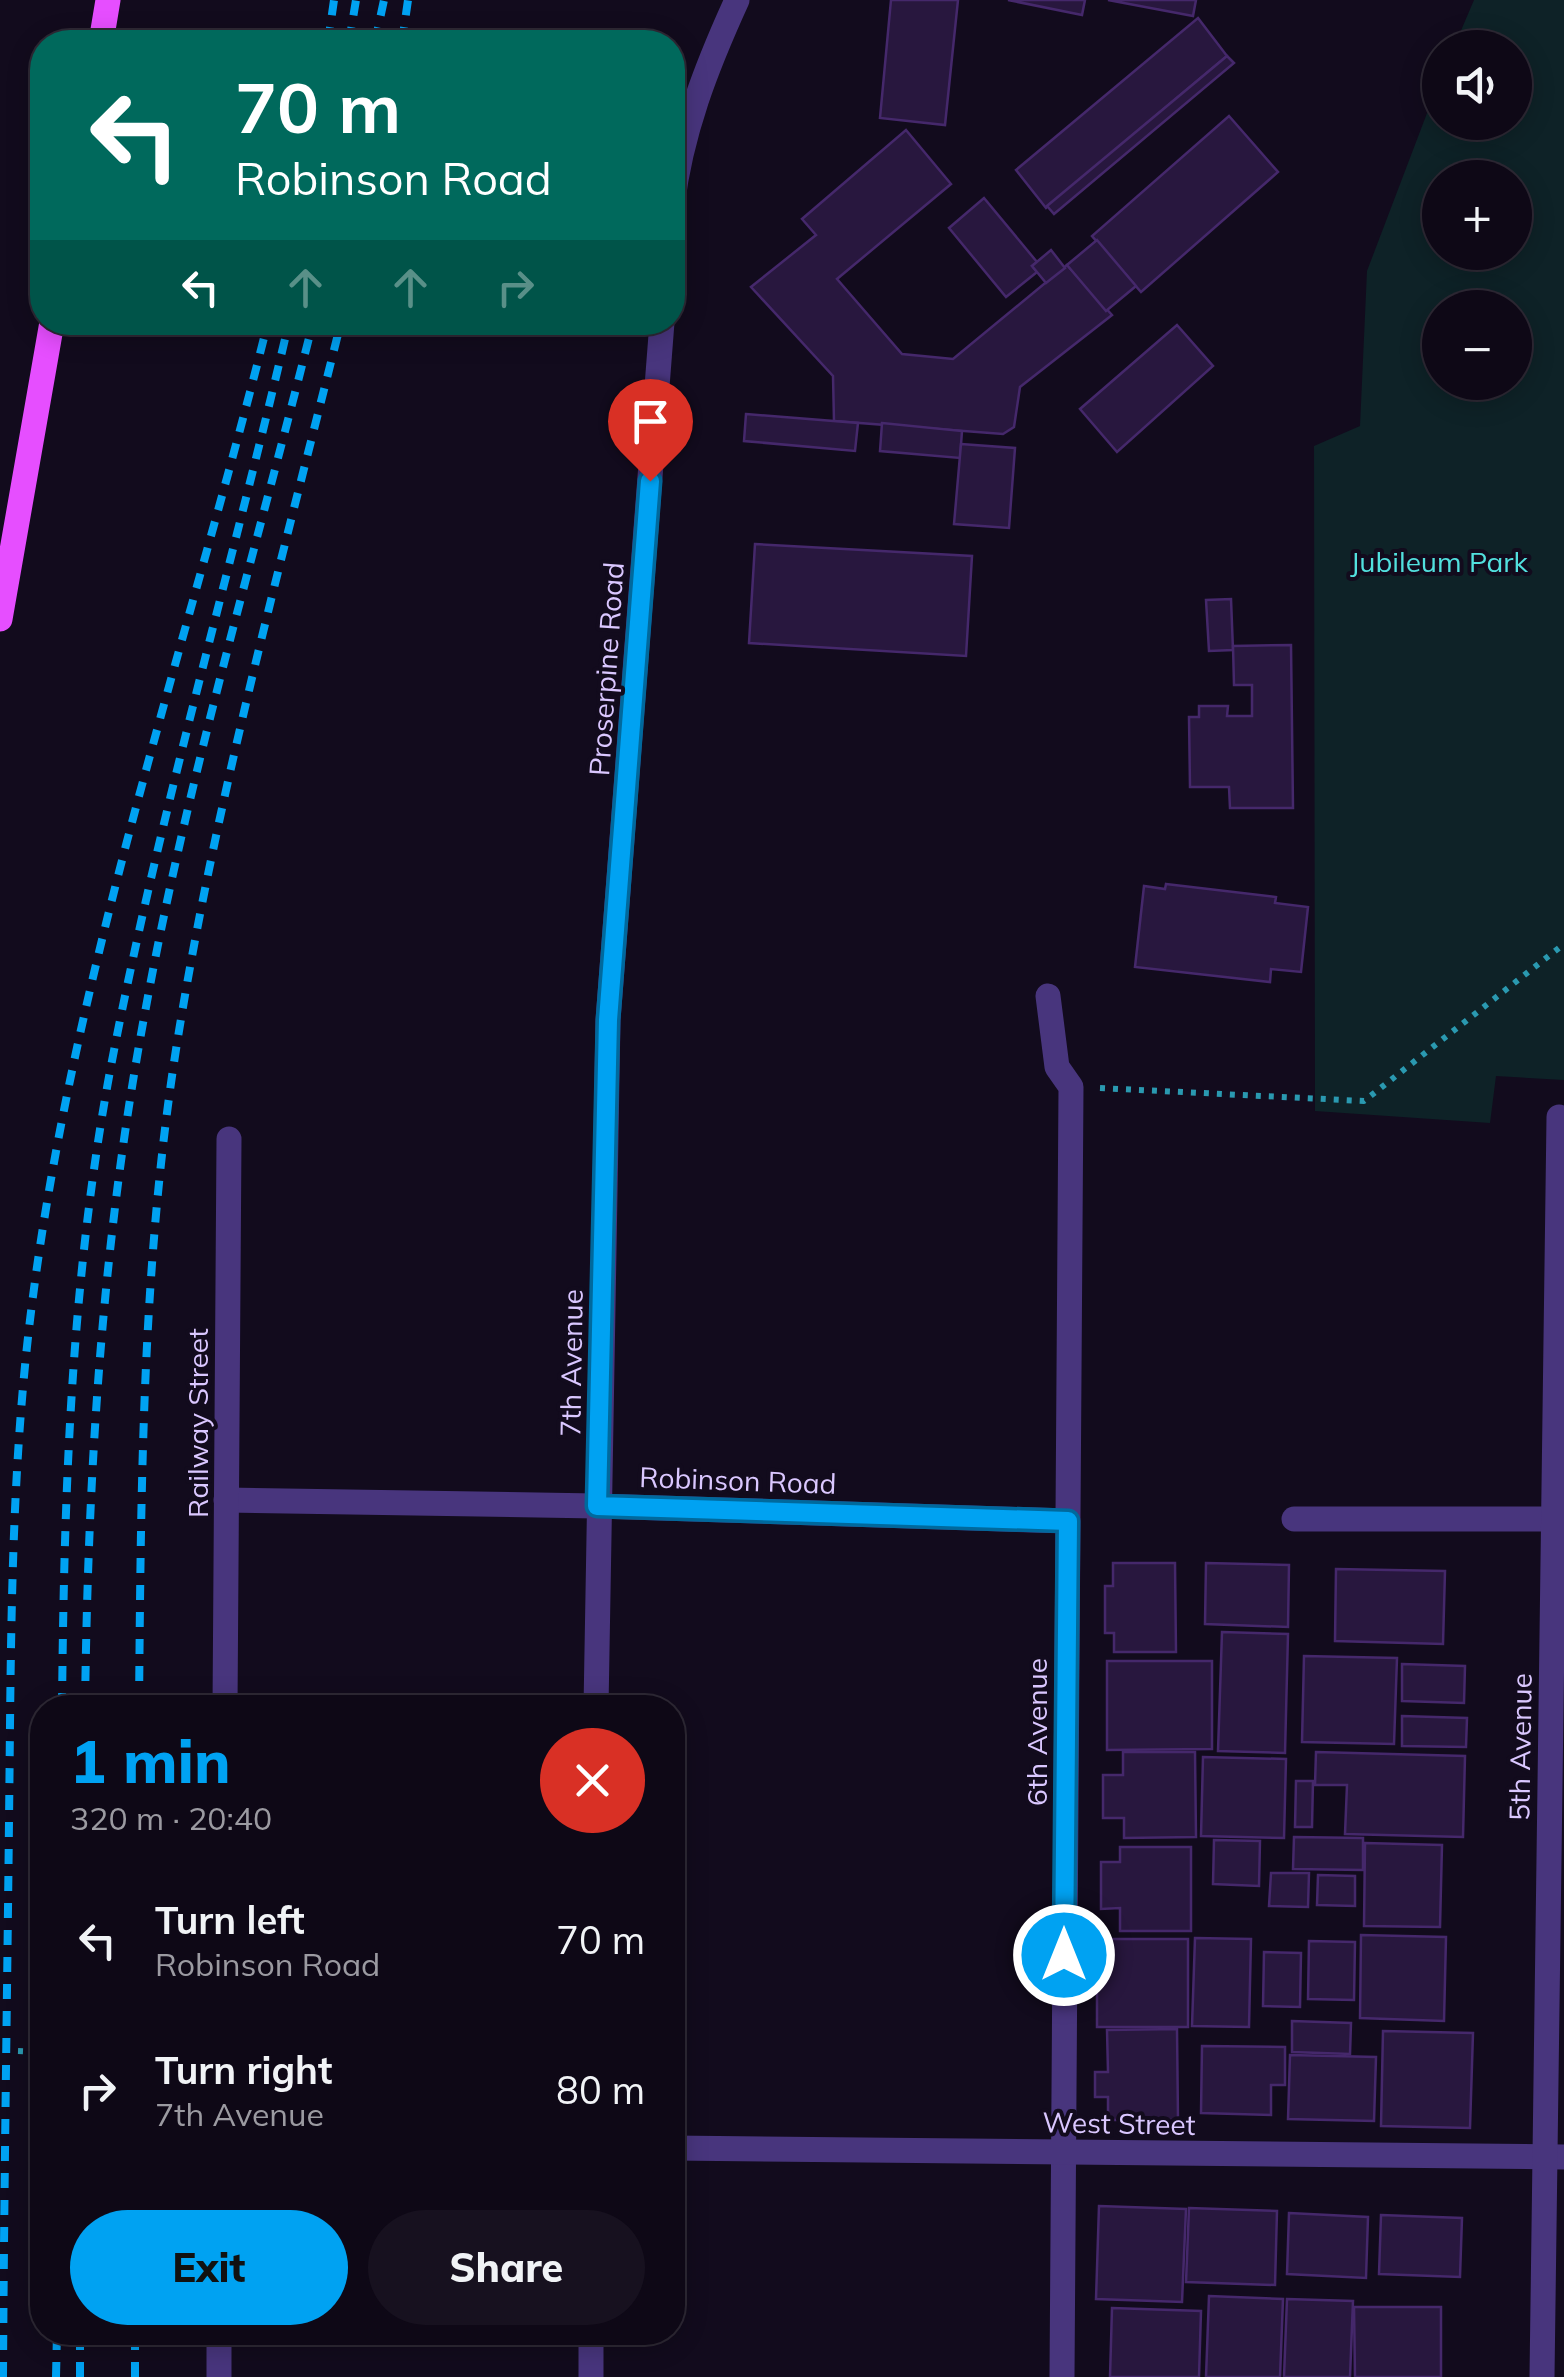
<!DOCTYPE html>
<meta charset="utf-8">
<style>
body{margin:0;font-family:Mulish,sans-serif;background:#17111f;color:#f1f3f6;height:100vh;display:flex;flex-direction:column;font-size:38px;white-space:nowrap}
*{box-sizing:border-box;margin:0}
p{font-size:32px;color:#9b9aa1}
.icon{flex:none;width:55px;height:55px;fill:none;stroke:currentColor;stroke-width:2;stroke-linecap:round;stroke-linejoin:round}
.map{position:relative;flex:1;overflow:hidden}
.drawer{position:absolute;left:30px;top:1695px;width:655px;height:650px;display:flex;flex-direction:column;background:#0e0816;border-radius:40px;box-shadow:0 5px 25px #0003,0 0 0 2px #2e2935}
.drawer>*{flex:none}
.guide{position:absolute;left:30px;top:30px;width:655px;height:305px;border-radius:40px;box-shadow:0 5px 25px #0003,0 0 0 2px #2e2935;background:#00695c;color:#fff;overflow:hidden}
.tools{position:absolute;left:1422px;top:30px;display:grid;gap:20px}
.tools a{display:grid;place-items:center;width:110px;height:110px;border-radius:50%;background:#0e0816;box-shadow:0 5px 25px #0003,0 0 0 2px #2e2935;font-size:50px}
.pin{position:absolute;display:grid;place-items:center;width:85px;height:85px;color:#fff;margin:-102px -42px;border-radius:50% 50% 50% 0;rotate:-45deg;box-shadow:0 0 10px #0007}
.pin .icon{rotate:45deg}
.me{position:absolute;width:110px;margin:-55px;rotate:0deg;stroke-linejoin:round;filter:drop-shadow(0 0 8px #0008)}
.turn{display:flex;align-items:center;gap:35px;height:210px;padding:0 40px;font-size:45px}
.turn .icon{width:130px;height:130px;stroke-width:2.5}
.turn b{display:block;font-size:70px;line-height:85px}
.lanes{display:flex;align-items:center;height:95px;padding:0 40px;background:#0003;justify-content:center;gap:50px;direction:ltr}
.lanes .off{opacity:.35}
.round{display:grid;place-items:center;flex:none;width:105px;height:105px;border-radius:52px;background:#17111f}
.summary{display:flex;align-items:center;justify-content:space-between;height:170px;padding:0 40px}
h1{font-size:60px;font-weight:800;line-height:75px;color:#00a2f2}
.cta{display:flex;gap:20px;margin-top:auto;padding:20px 40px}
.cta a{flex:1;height:115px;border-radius:60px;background:#00a2f2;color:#111;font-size:40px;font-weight:800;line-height:115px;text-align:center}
.cta a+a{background:#17111f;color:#f1f3f6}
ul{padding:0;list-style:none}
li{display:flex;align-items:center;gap:30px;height:150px;padding:0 40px}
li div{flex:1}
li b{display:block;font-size:38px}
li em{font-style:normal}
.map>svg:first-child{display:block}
.green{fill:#0e2227;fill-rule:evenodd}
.building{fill:#28173e;stroke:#45286b;stroke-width:2.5}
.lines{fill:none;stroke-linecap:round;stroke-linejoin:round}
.path{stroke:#2a99b0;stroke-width:6;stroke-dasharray:5 8;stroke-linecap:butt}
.minor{stroke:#48357d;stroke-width:25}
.major{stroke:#e64eff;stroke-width:25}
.rail{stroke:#00a2f2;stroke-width:8;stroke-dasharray:15 12;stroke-linecap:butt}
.route-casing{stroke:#00699d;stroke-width:25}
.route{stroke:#00a2f2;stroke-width:18}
.labels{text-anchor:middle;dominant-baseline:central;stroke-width:8;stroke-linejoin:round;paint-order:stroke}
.park-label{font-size:28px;fill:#52e0de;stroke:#120b1d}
.street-label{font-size:28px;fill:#dac7ff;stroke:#120b1d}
</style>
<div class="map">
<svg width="1564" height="2377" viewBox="0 0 1564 2377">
<rect width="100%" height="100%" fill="#120b1d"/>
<path class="green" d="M1474 0H1564V1080L1496 1076 1490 1123 1315 1111 1314 446 1360 426 1367 271 1440 79V122H1515V48L1454 47ZM1440 178H1515V252H1440ZM1440 308H1515V382H1440Z"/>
<g class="building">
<polygon points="891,0 958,0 945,125 880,118"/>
<polygon points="1008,0 1085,0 1082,15"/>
<polygon points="1108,0 1196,0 1193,16"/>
<polygon points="1198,18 1227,56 1046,208 1016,170"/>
<polygon points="1227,56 1234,63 1054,214 1047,206"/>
<polygon points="1229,116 1278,172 1141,292 1092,236"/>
<polygon points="906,130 951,184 837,279 902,354 953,359 1067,265 1112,315 1020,387 1014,427 1003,434 834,421 833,376 751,287 816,235 802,219"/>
<polygon points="984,198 1037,262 1032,266 1037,272 1006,297 949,228"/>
<polygon points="1097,240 1136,286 1106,311 1067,265"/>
<polygon points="1051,250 1065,268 1046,283 1032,266"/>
<polygon points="1177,325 1213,366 1117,452 1080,409"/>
<polygon points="746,414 858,423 855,451 744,441"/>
<polygon points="882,423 962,431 960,458 880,451"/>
<polygon points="961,444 1015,448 1009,528 954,524"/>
<polygon points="755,544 972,556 966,656 749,643"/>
<polygon points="1231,599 1233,650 1209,651 1206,600"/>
<polygon points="1291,645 1293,808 1230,808 1229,787 1190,787 1189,717 1199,717 1199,706 1228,706 1227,716 1252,716 1252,685 1234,685 1233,646"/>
<polygon points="1166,884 1276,897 1275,903 1308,907 1301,972 1271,969 1270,982 1135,967 1144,886 1165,889"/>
<polygon points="1113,1563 1175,1563 1176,1652 1114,1652 1114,1633 1105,1633 1105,1586 1113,1586"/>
<polygon points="1206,1563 1289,1565 1288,1627 1205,1624"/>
<polygon points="1336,1569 1445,1571 1443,1644 1335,1641"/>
<polygon points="1222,1632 1288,1634 1285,1753 1218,1751"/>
<polygon points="1304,1656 1397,1658 1394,1744 1302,1742"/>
<polygon points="1107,1661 1212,1661 1212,1749 1107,1750"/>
<polygon points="1402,1664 1465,1666 1464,1703 1402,1701"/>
<polygon points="1402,1716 1467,1718 1466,1747 1402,1746"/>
<polygon points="1123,1752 1195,1752 1196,1837 1124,1838 1124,1818 1103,1818 1103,1775 1123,1775"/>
<polygon points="1316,1752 1465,1756 1463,1837 1345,1834 1347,1785 1315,1785"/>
<polygon points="1203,1757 1286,1759 1284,1838 1201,1836"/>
<polygon points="1296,1781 1313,1781 1312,1827 1295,1827"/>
<polygon points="1294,1837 1363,1838 1363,1870 1293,1869"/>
<polygon points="1214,1840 1260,1841 1259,1886 1213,1884"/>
<polygon points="1365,1843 1442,1845 1440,1927 1364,1926"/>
<polygon points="1120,1847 1191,1847 1191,1931 1120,1931 1120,1908 1101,1909 1101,1862 1120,1862"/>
<polygon points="1271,1873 1309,1873 1308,1907 1269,1906"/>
<polygon points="1318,1875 1355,1876 1355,1906 1317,1905"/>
<polygon points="1361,1935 1446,1937 1444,2021 1360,2018"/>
<polygon points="1195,1938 1251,1939 1249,2027 1192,2026"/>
<rect x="1097" y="1939" width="91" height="88"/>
<polygon points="1309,1941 1355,1942 1354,2000 1308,1999"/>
<polygon points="1264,1952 1301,1953 1300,2007 1263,2006"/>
<polygon points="1292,2021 1351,2023 1350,2054 1292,2052"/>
<polygon points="1177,2029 1178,2120 1108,2120 1108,2097 1095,2097 1095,2072 1108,2072 1107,2030"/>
<polygon points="1383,2031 1473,2033 1470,2128 1381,2126"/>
<polygon points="1202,2046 1285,2047 1285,2085 1271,2085 1271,2115 1201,2113"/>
<polygon points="1290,2055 1376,2057 1374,2121 1288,2119"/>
<polygon points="1099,2206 1186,2209 1182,2302 1096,2299"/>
<polygon points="1189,2208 1277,2211 1275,2285 1186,2282"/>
<polygon points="1289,2213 1368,2217 1366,2278 1287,2274"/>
<polygon points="1381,2215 1462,2218 1460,2277 1379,2274"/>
<polygon points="1209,2296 1283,2299 1280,2377 1206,2377"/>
<polygon points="1287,2299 1353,2301 1350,2377 1284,2377"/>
<polygon points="1354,2307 1441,2307 1441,2377 1355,2377"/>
<polygon points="1112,2308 1201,2311 1199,2377 1110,2377"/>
</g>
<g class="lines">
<g class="path">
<polyline points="1100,1088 1364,1101 1564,944"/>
<polyline points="18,2051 42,2052"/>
<polyline points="34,2053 35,2140"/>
</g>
<g class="minor">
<path d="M672 206C681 132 706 68 737 0"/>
<polyline points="1048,996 1057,1067 1071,1087 1062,2377"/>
<polyline points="226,1500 597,1506 1067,1521"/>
<polyline points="1294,1519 1564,1519"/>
<polyline points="225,1708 229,1139"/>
<polyline points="596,1708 608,1020 662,322"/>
<polyline points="672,2148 1564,2157"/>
<polyline points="219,2377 219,2332"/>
<polyline points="591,2377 591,2332"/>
<polyline points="1542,2377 1559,1117"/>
</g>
<g class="major">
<polyline points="101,42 108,0"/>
<polyline points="0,619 52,322"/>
</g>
<g class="rail">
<polyline points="328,42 334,0"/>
<polyline points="349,42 356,0"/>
<polyline points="375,42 384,0"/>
<polyline points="402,42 408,0"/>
<path d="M62 1708C64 1494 71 1277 111 1066 159 815 231 571 289 322"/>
<path d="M85 1708C88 1471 102 1239 146 1007 188 777 256 550 313 322"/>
<path d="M139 1708C141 1484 142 1258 178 1037 217 796 282 559 341 322"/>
<path d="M3 2377C4 2192 7 2007 9 1822 11 1655 10 1486 30 1320 71 980 185 653 268 322"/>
<polyline points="56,2377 57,2332"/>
<polyline points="80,2377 80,2332"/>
<polyline points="135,2377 135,2332"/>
</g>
</g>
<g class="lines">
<g class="route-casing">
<polyline id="route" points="650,481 608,1020 597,1506 1068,1521 1064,1955"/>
</g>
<use href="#route" class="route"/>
</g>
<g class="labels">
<g class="park-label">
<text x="1439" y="561">Jubileum Park</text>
</g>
<g class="street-label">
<text transform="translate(606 669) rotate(-86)">Proserpine Road</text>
<text transform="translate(571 1363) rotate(-89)">7th Avenue</text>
<text transform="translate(197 1423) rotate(-90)">Railway Street</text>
<text transform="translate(738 1480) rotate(2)">Robinson Road</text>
<text transform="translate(1036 1732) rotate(-90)">6th Avenue</text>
<text transform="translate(1520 1747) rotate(-89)">5th Avenue</text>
<text transform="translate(1119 2123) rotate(1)">West Street</text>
</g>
</g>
</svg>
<div class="tools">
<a><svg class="icon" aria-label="sound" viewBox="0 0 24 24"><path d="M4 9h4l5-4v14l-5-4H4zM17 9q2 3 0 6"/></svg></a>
<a>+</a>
<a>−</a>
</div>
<div class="pin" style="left:650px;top:481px;background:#d93025"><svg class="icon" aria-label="arrive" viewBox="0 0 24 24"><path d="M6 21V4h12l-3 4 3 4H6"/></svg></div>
<svg class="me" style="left:1064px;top:1955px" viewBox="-20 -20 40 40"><circle r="17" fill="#00a2f2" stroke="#fff" stroke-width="3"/><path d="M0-11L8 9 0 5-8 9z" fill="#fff"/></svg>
<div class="guide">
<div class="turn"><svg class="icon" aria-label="left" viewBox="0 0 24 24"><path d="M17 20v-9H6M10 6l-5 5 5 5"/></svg><div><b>70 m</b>Robinson Road</div></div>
<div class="lanes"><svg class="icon" aria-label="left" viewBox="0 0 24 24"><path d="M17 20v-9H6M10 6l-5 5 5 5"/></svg><svg class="icon off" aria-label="ahead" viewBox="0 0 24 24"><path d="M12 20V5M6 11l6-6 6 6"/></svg><svg class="icon off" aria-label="ahead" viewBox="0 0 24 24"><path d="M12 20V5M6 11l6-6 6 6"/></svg><svg class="icon off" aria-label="right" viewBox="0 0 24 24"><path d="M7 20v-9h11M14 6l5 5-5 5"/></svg></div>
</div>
<section class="drawer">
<div class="summary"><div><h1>1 min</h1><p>320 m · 20:40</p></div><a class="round" style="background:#d93025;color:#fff"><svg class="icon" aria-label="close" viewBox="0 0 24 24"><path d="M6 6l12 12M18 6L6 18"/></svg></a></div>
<ul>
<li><svg class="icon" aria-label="left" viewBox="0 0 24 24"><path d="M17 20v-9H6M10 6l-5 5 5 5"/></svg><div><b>Turn left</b><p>Robinson Road</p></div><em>70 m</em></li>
<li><svg class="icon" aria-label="right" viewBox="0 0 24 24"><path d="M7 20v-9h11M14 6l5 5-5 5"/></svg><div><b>Turn right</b><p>7th Avenue</p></div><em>80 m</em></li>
</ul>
<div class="cta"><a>Exit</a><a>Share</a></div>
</section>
</div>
